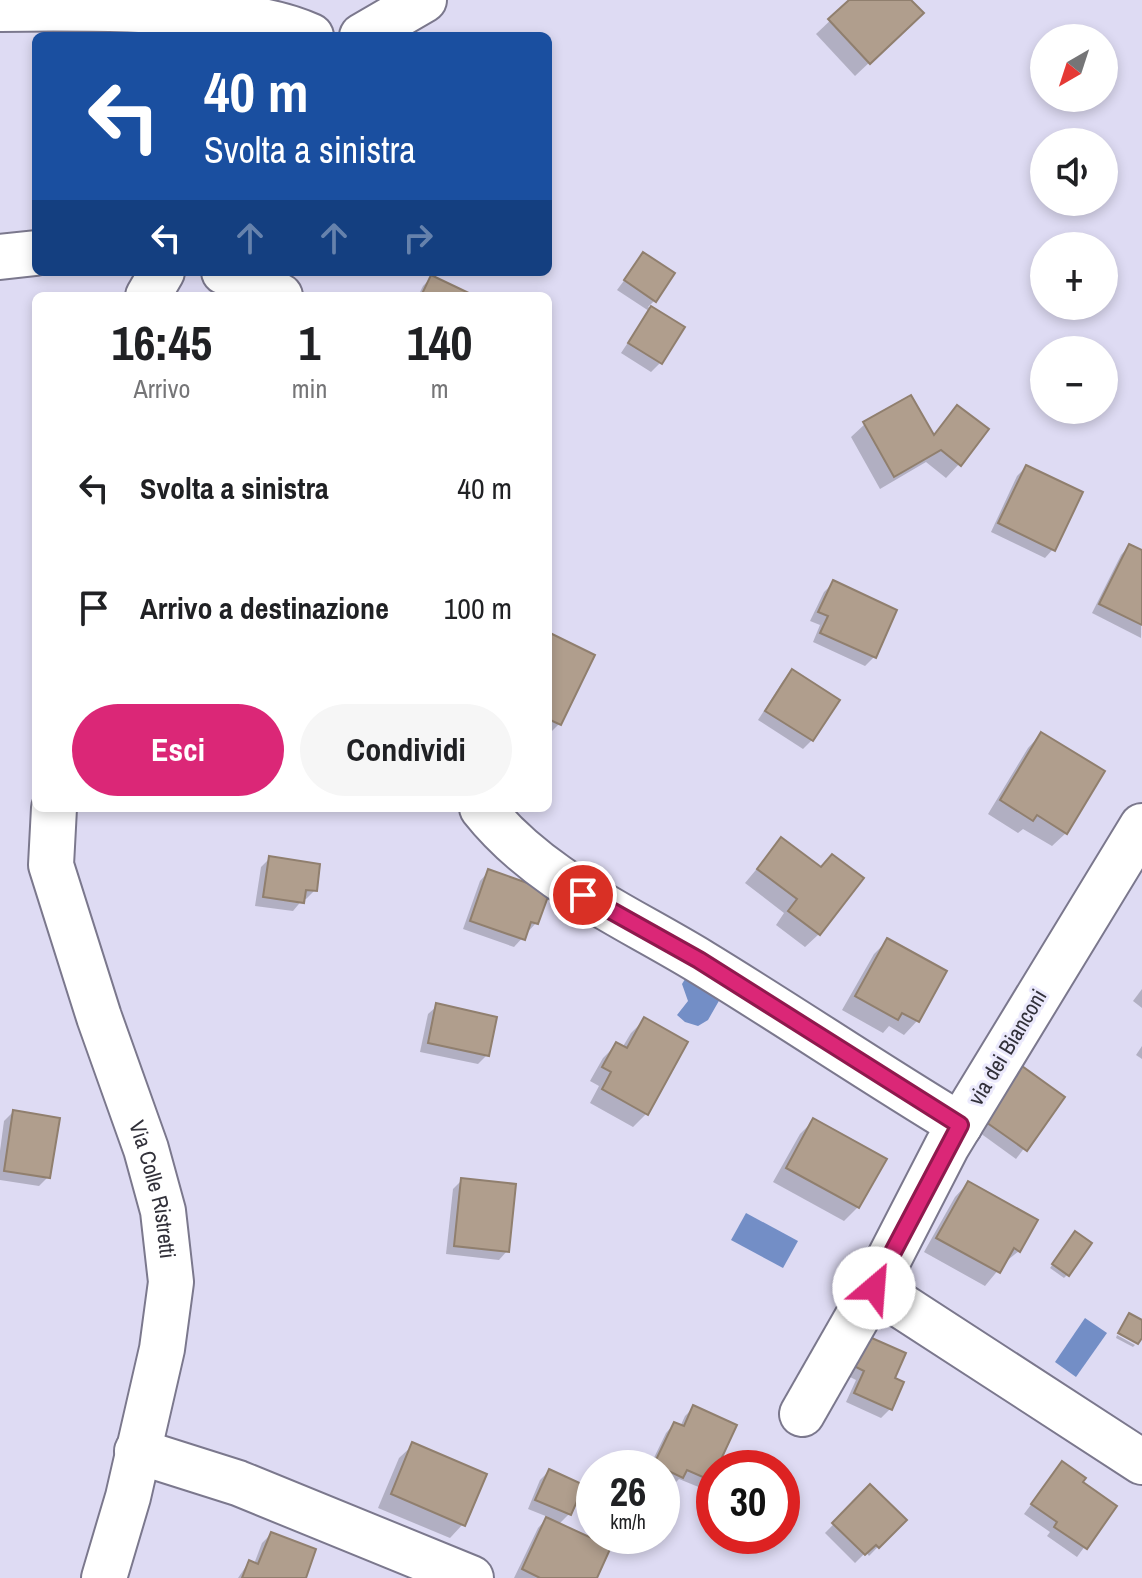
<!DOCTYPE html>
<html lang="it">
<meta charset="utf-8">
<style>
body{margin:0;font-family:"Archivo Narrow",sans-serif;background:#f6f6f6;color:#202124;height:100vh;display:flex;flex-direction:column;font-size:30px;white-space:nowrap}
*{box-sizing:border-box;margin:0}
p{font-size:26px;color:#757577}
.icon{flex:none;width:44px;height:44px;fill:none;stroke:currentColor;stroke-width:2;stroke-linecap:round;stroke-linejoin:round}
.map{position:relative;flex:1;overflow:hidden}
.details{position:absolute;left:32px;top:292px;width:520px;height:520px;display:flex;flex-direction:column;background:#fff;border-radius:12px;box-shadow:0 4px 12px #0003}
.details>*{flex:none}
.top-card{position:absolute;left:32px;top:32px;width:520px;height:244px;border-radius:12px;box-shadow:0 4px 12px #0003;background:#1a4fa0;color:#fff;overflow:hidden}
.needle{width:52px;rotate:219deg}
.fabs{position:absolute;left:1030px;top:24px;display:grid;gap:16px}
.fabs a{display:grid;place-items:center;width:88px;height:88px;border-radius:50%;background:#fff;box-shadow:0 4px 12px #0003;font-size:40px}
.speed{position:absolute;left:576px;top:1450px;display:flex;gap:16px;font-size:40px;font-weight:700;text-align:center}
.speed>*{display:grid;place-content:center;width:104px;height:104px;border-radius:50%;background:#fff;box-shadow:0 4px 12px #0003;line-height:1}
.speed small{font-size:20px;font-weight:400}
.speed .limit{border:12px solid #d22;background:#fff;color:#111}
.pin{position:absolute;display:grid;place-items:center;width:68px;height:68px;color:#fff;margin:-34px;border:4px solid #fff;border-radius:50%;box-shadow:0 2px 8px #0007}
.me{position:absolute;width:88px;margin:-44px;rotate:27deg;stroke-linejoin:round;filter:drop-shadow(0 0 6px #0008)}
.turn{display:flex;align-items:center;gap:28px;height:168px;padding:0 40px;font-size:36px}
.turn .icon{width:104px;height:104px;stroke-width:2.5}
.turn b{display:block;font-size:56px;line-height:68px}
.lanes{display:flex;align-items:center;height:76px;padding:0 40px;background:#0003;justify-content:center;gap:40px;direction:ltr}
.lanes .off{opacity:.35}
.eta{display:flex;justify-content:space-evenly;align-items:center;height:136px;text-align:center}
.eta b{font-size:48px;font-weight:700;line-height:56px}
.primary-button{display:flex;gap:16px;margin-top:auto;padding:16px 40px}
.primary-button a{flex:1;height:92px;border-radius:48px;background:#db2777;color:#fff;font-size:32px;font-weight:700;line-height:92px;text-align:center}
.primary-button a+a{background:#f6f6f6;color:#202124}
ul{padding:0;list-style:none}
li{display:flex;align-items:center;gap:24px;height:120px;padding:0 40px}
li div{flex:1}
li b{display:block;font-size:30px}
li em{font-style:normal}
.map>svg:first-child{display:block}
.water{fill:#738ec6}
.shadow{fill:#0003}
.building{fill:#b09e8d;stroke:#907f6e;stroke-width:2}
.lines{fill:none;stroke-linecap:round;stroke-linejoin:round}
.minor-casing{stroke:#7b788d;stroke-width:48}
.minor{stroke:#fff;stroke-width:44}
.route-casing{stroke:#8e194d;stroke-width:20}
.route{stroke:#db2777;stroke-width:14}
.labels{text-anchor:middle;dominant-baseline:central;stroke-width:6;stroke-linejoin:round;paint-order:stroke}
.street-label{font-size:22px;fill:#32313a;stroke:#ebe9fc}
</style>
<div class="map">
<svg width="1142" height="1578" viewBox="0 0 1142 1578">
<rect width="100%" height="100%" fill="#dedbf3"/>
<g class="water">
<polygon points="687,976 720,999 708,1020 698,1026 685,1022 677,1015 688,1001 682,984"/>
<polygon points="746,1213 798,1241 783,1268 731,1240"/>
<polygon points="1085,1318 1107,1333 1076,1377 1055,1362"/>
</g>
<g class="shadow">
<polygon points="852,0 908,0 907,27 855,76 816,34"/>
<polygon points="643,255 655,300 648,307 682,327 660,363 651,372 621,353 649,311 617,290"/>
<polygon points="432,277 472,296 418,296 423,286"/>
<polygon points="957,407 959,464 946,478 926,462 880,489 851,437 865,424 932,436"/>
<polygon points="1026,467 1053,549 1045,558 991,532 1017,476"/>
<polygon points="1129,546 1142,552 1141,638 1092,613 1121,555"/>
<polygon points="833,583 895,611 874,657 865,666 813,642 820,625 810,621 824,592"/>
<polygon points="548,635 559,724 548,735"/>
<polygon points="792,672 812,740 803,749 758,720 783,681"/>
<polygon points="1041,734 1066,833 1052,846 1023,829 1018,833 988,814 1028,748"/>
<polygon points="781,840 819,934 805,947 776,925 784,913 745,883"/>
<polygon points="270,858 315,890 306,899 303,899 293,911 255,906 261,867"/>
<polygon points="488,872 536,923 514,947 463,929 480,881"/>
<polygon points="888,940 917,1021 904,1035 889,1026 883,1033 842,1010 874,954"/>
<polygon points="1142,989 1142,1008 1133,1001"/>
<polygon points="437,1006 487,1055 478,1064 420,1052 428,1014"/>
<polygon points="644,1020 646,1114 633,1127 590,1103 599,1086 590,1081 603,1058 616,1045 622,1048 631,1033"/>
<polygon points="1142,1046 1142,1059 1136,1055"/>
<polygon points="1063,1097 1016,1159 969,1125"/>
<polygon points="13,1112 48,1177 39,1186 0,1180 0,1151 4,1121"/>
<polygon points="813,1121 858,1207 844,1221 773,1182 800,1134"/>
<polygon points="462,1180 507,1251 499,1260 446,1254 453,1189"/>
<polygon points="968,1183 1019,1251 1004,1263 985,1286 924,1252 955,1197"/>
<polygon points="1071,1238 1068,1274 1064,1278 1050,1268"/>
<polygon points="1117,1335 1135,1345 1133,1347 1116,1338"/>
<polygon points="856,1346 893,1379 890,1409 881,1418 846,1402 856,1380 844,1374"/>
<polygon points="694,1407 715,1468 710,1480 701,1488 679,1479 673,1485 662,1480 662,1468 649,1468 666,1433 674,1424 680,1427 685,1416"/>
<polygon points="413,1445 463,1524 450,1538 378,1508 399,1458"/>
<polygon points="1062,1463 1080,1483 1114,1507 1077,1557 1047,1536 1050,1532 1024,1514"/>
<polygon points="549,1471 569,1514 558,1525 594,1578 514,1578 538,1528 548,1517 528,1509 540,1480"/>
<polygon points="870,1487 904,1520 869,1556 866,1552 855,1563 825,1533"/>
<polygon points="271,1534 303,1578 238,1578 249,1562 254,1564 262,1543"/>
</g>
<g class="building">
<polygon points="849,0 911,0 924,13 870,64 828,19"/>
<polygon points="643,252 675,273 656,302 624,280"/>
<polygon points="431,275 475,296 421,296"/>
<polygon points="651,306 685,327 662,364 628,343"/>
<polygon points="911,395 934,435 957,405 989,429 961,466 941,450 894,477 863,422"/>
<polygon points="1026,465 1083,492 1055,551 998,523"/>
<polygon points="1129,544 1142,550 1142,625 1099,604"/>
<polygon points="833,580 897,610 876,658 820,633 828,616 818,612"/>
<polygon points="548,632 595,655 561,725 548,719"/>
<polygon points="792,669 840,700 813,741 765,711"/>
<polygon points="1041,732 1105,771 1067,834 1037,815 1033,821 1000,800"/>
<polygon points="781,837 821,867 832,854 864,878 820,935 788,911 797,899 757,869"/>
<polygon points="269,856 320,864 317,891 306,890 304,903 263,897"/>
<polygon points="488,869 550,891 538,924 531,922 525,940 470,921"/>
<polygon points="887,938 947,971 919,1022 902,1013 898,1020 855,996"/>
<polygon points="436,1003 497,1017 489,1056 428,1043"/>
<polygon points="644,1017 688,1042 648,1115 602,1089 611,1072 602,1067 616,1042 627,1048"/>
<polygon points="1015,1061 1065,1097 1027,1151 976,1115"/>
<polygon points="13,1110 60,1118 50,1178 4,1171"/>
<polygon points="813,1118 887,1159 859,1208 786,1168"/>
<polygon points="461,1178 516,1184 509,1252 454,1246"/>
<polygon points="968,1181 1038,1220 1020,1252 1014,1248 1000,1273 936,1238"/>
<polygon points="1075,1231 1092,1243 1069,1276 1052,1264"/>
<polygon points="1129,1313 1142,1320 1142,1338 1138,1344 1118,1333"/>
<polygon points="865,1335 906,1353 895,1378 904,1382 892,1410 854,1393 864,1371 852,1365"/>
<polygon points="693,1405 737,1425 717,1468 714,1468 712,1481 687,1470 683,1478 654,1464 674,1422 684,1426"/>
<polygon points="412,1442 487,1474 465,1526 391,1494"/>
<polygon points="1062,1461 1086,1478 1083,1482 1117,1506 1087,1549 1054,1527 1057,1522 1031,1504"/>
<polygon points="549,1469 584,1485 571,1515 535,1500"/>
<polygon points="870,1484 907,1520 879,1548 876,1545 865,1555 832,1523"/>
<polygon points="546,1517 611,1547 597,1578 540,1578 522,1569"/>
<polygon points="271,1532 316,1549 306,1578 242,1578 249,1560 258,1564"/>
</g>
<g class="lines">
<g class="minor-casing">
<g id="minor">
<path d="M0 9C64 8 127 8 191 13 232 16 273 19 311 36"/>
<polyline points="362,36 424,0"/>
<polyline points="0,257 36,253"/>
<polyline points="224,272 241,277 280,296"/>
<polyline points="148,296 162,272"/>
<path id="s1" d="M54 808 51 865 99 1017 146 1149 163 1211 171 1282 162 1349 128 1497 104 1578"/>
<path d="M482 808C539 880 624 915 701 962 788 1015 872 1072 960 1125"/>
<polyline points="1142,826 947,1146 874,1288 1142,1462"/>
<polyline points="802,1414 874,1288"/>
<polyline points="137,1451 238,1483 471,1578"/>
</g>
</g>
<use href="#minor" class="minor"/>
</g>
<g class="lines">
<g class="route-casing">
<polyline id="route" points="583,895 699,960 960,1125 874,1288"/>
</g>
<use href="#route" class="route"/>
</g>
<g class="labels">
<g class="street-label">
<text transform="translate(1007 1047) rotate(-59)">via dei Bianconi</text>
<text stroke="none"><textPath href="#s1" startOffset="398">Via Colle Ristretti</textPath></text>
</g>
</g>
</svg>
<div class="fabs">
<a><svg class="needle" viewBox="-14 -14 28 28"><path d="M0-13l5 13h-10z" fill="#e53935"/><path d="M0 13l5-13h-10z" fill="#757577"/></svg></a>
<a><svg class="icon" aria-label="sound" viewBox="0 0 24 24"><path d="M4 9h4l5-4v14l-5-4H4zM17 9q2 3 0 6"/></svg></a>
<a>+</a>
<a>−</a>
</div>
<div class="speed"><div>26<small>km/h</small></div><div class="limit">30</div></div>
<div class="pin" style="left:583px;top:895px;background:#d93025"><svg class="icon" aria-label="arrive" viewBox="0 0 24 24"><path d="M6 21V4h12l-3 4 3 4H6"/></svg></div>
<svg class="me" style="left:874px;top:1288px" viewBox="-20 -20 40 40"><circle r="19" fill="#fff"/><path d="M0-13L10 11 0 6-10 11z" fill="#db2777"/></svg>
<div class="top-card">
<div class="turn"><svg class="icon" aria-label="left" viewBox="0 0 24 24"><path d="M17 20v-9H6M10 6l-5 5 5 5"/></svg><div><b>40 m</b>Svolta a sinistra</div></div>
<div class="lanes"><svg class="icon" aria-label="left" viewBox="0 0 24 24"><path d="M17 20v-9H6M10 6l-5 5 5 5"/></svg><svg class="icon off" aria-label="ahead" viewBox="0 0 24 24"><path d="M12 20V5M6 11l6-6 6 6"/></svg><svg class="icon off" aria-label="ahead" viewBox="0 0 24 24"><path d="M12 20V5M6 11l6-6 6 6"/></svg><svg class="icon off" aria-label="right" viewBox="0 0 24 24"><path d="M7 20v-9h11M14 6l5 5-5 5"/></svg></div>
</div>
<section class="details">
<div class="eta">
<div><b>16:45</b><p>Arrivo</p></div>
<div><b>1</b><p>min</p></div>
<div><b>140</b><p>m</p></div>
</div>
<ul>
<li><svg class="icon" aria-label="left" viewBox="0 0 24 24"><path d="M17 20v-9H6M10 6l-5 5 5 5"/></svg><div><b>Svolta a sinistra</b></div><em>40 m</em></li>
<li><svg class="icon" aria-label="arrive" viewBox="0 0 24 24"><path d="M6 21V4h12l-3 4 3 4H6"/></svg><div><b>Arrivo a destinazione</b></div><em>100 m</em></li>
</ul>
<div class="primary-button"><a>Esci</a><a>Condividi</a></div>
</section>
</div>
